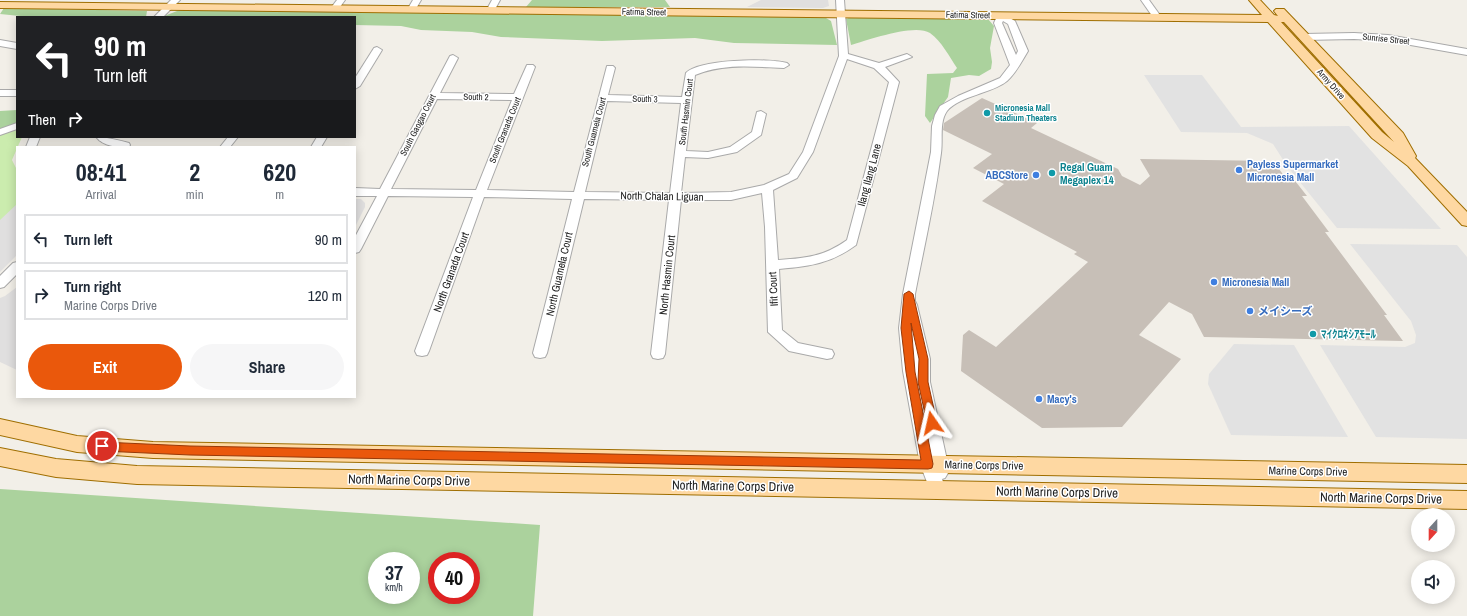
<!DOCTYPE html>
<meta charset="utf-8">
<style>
body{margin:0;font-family:"Archivo Narrow","Noto Sans JP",sans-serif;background:#f6f6f7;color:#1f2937;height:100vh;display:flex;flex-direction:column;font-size:15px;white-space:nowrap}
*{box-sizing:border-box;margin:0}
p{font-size:13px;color:#747a83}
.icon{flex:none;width:22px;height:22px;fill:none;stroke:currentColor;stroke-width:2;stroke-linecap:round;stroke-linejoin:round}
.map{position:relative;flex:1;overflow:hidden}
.panel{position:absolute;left:16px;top:146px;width:340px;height:252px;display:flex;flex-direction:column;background:#fff;border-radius:0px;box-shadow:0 2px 10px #0003}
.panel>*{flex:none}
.hud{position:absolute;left:16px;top:16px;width:340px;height:122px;border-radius:0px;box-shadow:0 2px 10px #0003;background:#202124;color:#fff;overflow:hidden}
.needle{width:26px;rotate:201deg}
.tools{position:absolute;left:1411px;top:508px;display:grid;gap:8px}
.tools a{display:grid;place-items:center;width:44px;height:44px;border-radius:50%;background:#fff;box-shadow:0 2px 10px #0003;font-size:20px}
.speed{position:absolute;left:368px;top:552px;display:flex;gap:8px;font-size:20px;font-weight:700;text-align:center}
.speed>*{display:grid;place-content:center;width:52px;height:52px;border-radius:50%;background:#fff;box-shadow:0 2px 10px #0003;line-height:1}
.speed small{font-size:10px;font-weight:400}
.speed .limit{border:6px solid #d22;background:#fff;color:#111}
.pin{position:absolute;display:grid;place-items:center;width:34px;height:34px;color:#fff;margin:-17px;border:2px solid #fff;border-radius:50%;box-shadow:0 1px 4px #0007}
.me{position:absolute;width:44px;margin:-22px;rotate:349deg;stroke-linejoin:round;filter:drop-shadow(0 0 3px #0008)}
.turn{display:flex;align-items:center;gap:14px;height:84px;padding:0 12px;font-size:18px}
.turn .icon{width:52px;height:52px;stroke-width:2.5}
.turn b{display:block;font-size:28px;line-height:34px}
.then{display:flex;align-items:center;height:38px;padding:0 12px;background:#0003;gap:8px;font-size:15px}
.eta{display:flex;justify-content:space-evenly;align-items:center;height:68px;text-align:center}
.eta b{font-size:24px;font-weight:800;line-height:28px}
.primary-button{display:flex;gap:8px;margin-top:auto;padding:8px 12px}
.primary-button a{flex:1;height:46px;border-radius:24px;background:#ea580c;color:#fff;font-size:16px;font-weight:800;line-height:46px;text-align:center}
.primary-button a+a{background:#f6f6f7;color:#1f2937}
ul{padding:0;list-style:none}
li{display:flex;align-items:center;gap:12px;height:50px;margin:0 8px 6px;padding:0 4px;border:2px solid #e0e1e3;border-radius:0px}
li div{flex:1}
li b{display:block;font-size:15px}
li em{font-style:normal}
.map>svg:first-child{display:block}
.residential{fill:#e0dfdf}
.grass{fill:#cbecae}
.forest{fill:#abd29d;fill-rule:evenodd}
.parking{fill:#e2e2e2}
.building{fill:#c7bfb7}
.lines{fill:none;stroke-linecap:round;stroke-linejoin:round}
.minor-casing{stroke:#a9a9a9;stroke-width:2}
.major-casing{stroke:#9f6e00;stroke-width:2}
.minor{fill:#fff;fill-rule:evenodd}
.major{fill:#fed8a2;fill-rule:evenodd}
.route{fill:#ea580c;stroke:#983908}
.culture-dot{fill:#0f9aa8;stroke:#fff;stroke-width:1.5}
.shop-dot{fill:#3f7fe0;stroke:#fff;stroke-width:1.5}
.labels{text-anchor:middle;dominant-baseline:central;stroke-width:3;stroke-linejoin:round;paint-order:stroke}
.far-street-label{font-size:9px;fill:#222;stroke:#fff}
.far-culture-label{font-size:9px;font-weight:bold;fill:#0d838f;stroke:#fff;text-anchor:start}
.shop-label{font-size:11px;font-weight:bold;fill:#366cbe;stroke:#fff;text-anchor:start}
.culture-label{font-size:11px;font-weight:bold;fill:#0d838f;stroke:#fff;text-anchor:start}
.street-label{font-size:11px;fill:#222;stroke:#fff}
.near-street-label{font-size:13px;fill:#222;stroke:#fff}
</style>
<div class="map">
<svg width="1467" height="616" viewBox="0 0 1467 616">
<rect width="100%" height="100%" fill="#f2efe8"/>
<g class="residential">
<polygon points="761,0 828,0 829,6 823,8 747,7"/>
<polygon points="355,199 361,199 365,203 365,207 355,227"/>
<polygon points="17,203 17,255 0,272 0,219"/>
<polygon points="17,279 17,370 0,362 0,298 5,296 17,287"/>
</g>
<polygon class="grass" points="17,126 17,137 22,137 12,160 17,170 17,204 0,220 0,131"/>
<g class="forest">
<polygon points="532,0 665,0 670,7 526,7"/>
<polygon points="4,8 147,11 146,17 30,17 0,14"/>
<polygon points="182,9 813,16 826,18 831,21 837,45 734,43 695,38 602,41 501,37 472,32 421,30 401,26 355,25 355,17 162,17"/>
<path d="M854 16 988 19 994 26 990 48 992 62 991 69 979 76 969 75 951 78 948 97 930 123 925 116 927 74 953 73 957 68C949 56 942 42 930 33 915 23 868 40 851 45L846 19Z"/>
<polygon points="17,110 17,126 0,131 0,111"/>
<path d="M0 489 540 525 533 616H0ZM377 561H411V595H377ZM437 561H471V595H437Z"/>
</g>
<g class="parking">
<polygon points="1144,75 1202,75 1241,127 1349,126 1441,229 1337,228 1287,166 1273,144 1247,133 1181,132"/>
<polygon points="1350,244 1457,245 1467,257 1467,439 1376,437 1320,345 1405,347 1415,343 1416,335 1411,321"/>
<polygon points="1234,344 1294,345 1348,437 1231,435 1208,384 1209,374"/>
</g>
<polygon class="building" points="982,98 1037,123 1031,128 1118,169 1122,176 1140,185 1150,176 1140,159 1273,161 1285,177 1292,177 1307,196 1302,196 1329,232 1325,232 1387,315 1384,315 1403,341 1204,337 1192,314 1169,302 1139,335 1181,359 1122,427 1042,428 961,371 963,335 969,330 996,347 1088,262 1074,254 1077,252 982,201 1004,184 973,168 992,154 943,130 944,123"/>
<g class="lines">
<g class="minor-casing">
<g id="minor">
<polygon points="171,0 180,0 163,17 154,17"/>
<polygon points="337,0 345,0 337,11 331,11 330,9"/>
<polygon points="413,0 421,0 414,12 408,12 407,10"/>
<polygon points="492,0 500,0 493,13 487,13 486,11"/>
<path d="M836 0H844L848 54 879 63 907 54 912 57 885 67 899 82 856 245C830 264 810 266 779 269L782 330 798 343 832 350 834 354 832 358 827 359 789 351 768 332 765 227 762 193 731 200H681L665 354 663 358 658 359 653 358 651 354 669 200 584 199 547 353 545 357 540 358 535 357 533 353 572 199 484 197 429 351 427 355 422 356 417 355 415 351 473 197 388 196 361 249 359 252 355 253V237L377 196H355V188L380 189 450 56 453 55 458 58 440 93 514 94 527 65H533L535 67 487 190 574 192 607 66H613L615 68 608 95 682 97 686 73C699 59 769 58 787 63L789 65 784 68C754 67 724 63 695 75L686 151 708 152 730 147 752 132 757 112 761 111 766 114 761 135 737 152 708 158 685 157 681 193 731 192 764 185 789 174 803 152 839 56ZM847 59 874 68 889 82 847 240C823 257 806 258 778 260L773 190 797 178 813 152ZM437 99 512 100 476 190 391 189ZM607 101 681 103 670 193 585 192Z"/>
<polygon points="1141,0 1149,0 1162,18 1161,20 1155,20"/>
<path d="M1001 13 1015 21 1028 51C1022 61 1016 73 1007 81 993 93 959 96 947 111 939 122 943 140 941 153 935 200 924 247 915 294V301L917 305 930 359V382L948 465V473L945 478 942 479 946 490 944 495 938 497 932 495 920 464 903 371 899 328 903 294 931 152 932 126 935 115 940 106 958 96 1000 78 1010 65 994 23 998 14ZM1003 21 1008 24 1018 51 1016 55 1002 23Z"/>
<polygon points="1354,33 1388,35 1467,49 1467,55 1388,41 1354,39 1304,40 1300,37 1304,34"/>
<polygon points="0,40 17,43 17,49 0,46"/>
<polygon points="377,47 382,50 360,86 355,89 355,78 374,48"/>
<rect x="0" y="90" width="17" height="6"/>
<polygon points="17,123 17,129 0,135 0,129"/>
<polygon points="30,137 40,137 36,147 26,147"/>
<path d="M96 137C107 137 118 140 129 143L130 145 129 147C117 147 104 147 96 137Z"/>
<polygon points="228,137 238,137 230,147 220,147"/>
<polygon points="317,137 327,137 321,147 311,147"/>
<polygon points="17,262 17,274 4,287 0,288 0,276 13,263"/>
</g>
</g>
<g class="major-casing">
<g id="major">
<path d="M1249 0H1260L1274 15 1278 16 1274 11 1276 9H1284L1403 133 1416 156 1415 158 1467 212V226L1462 225 1408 166 1372 138 1268 22 0 8V2L1262 15ZM1281 22H1284L1394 142 1382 132Z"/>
<polygon points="0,419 77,436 153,442 1467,465 1467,483 153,458 77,452 0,435"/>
<polygon points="0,448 56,459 137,466 1467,491 1467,509 137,484 56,477 0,466"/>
</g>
</g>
<use href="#minor" class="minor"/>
<use href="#major" class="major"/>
</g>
<polygon class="route" points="909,291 913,294 928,359 928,382 937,423 932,427 927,423 918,382 919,359 911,323 915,372 933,464 932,468 928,469 190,455 102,451 99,449 97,446 99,443 102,442 190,446 921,460 906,372 901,328 904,294"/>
<g class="culture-dot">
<circle cx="987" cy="113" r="4"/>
<circle cx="1052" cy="173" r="4"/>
<circle cx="1313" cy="334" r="4"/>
</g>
<g class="shop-dot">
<circle cx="1239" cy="170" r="4"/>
<circle cx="1036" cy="175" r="4"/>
<circle cx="1214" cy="282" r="4"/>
<circle cx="1250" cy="311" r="4"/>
<circle cx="1039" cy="399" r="4"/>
</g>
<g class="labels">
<g class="far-street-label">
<text transform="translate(644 12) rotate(1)">Fatima Street</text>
<text transform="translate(968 15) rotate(1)">Fatima Street</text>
<text transform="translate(1386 39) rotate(6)">Sunrise Street</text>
<text transform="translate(1331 84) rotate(48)">Army Drive</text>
<text transform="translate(476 97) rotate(1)">South 2</text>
<text transform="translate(645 99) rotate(1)">South 3</text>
<text transform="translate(686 112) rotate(-83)">South Hasmin Court</text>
<text transform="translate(418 125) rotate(-63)">South Gaogao Court</text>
<text transform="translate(505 130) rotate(-68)">South Granada Court</text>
<text transform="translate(594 132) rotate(-75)">South Guamela Court</text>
</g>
<g class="far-culture-label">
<text x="995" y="108">Micronesia Mall<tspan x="995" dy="10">Stadium Theaters</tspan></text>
</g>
<g class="shop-label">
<text x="1247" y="164">Payless Supermarket<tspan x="1247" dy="13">Micronesia Mall</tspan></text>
<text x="1028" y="175" text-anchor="end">ABCStore</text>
<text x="1222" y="282">Micronesia Mall</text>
<text x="1258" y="311">メイシーズ</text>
<text x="1047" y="399">Macy's</text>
</g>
<g class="culture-label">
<text x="1060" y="167">Regal Guam<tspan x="1060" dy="13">Megaplex 14</tspan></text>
<text x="1321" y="334">ﾏｲｸﾛﾈｼｱﾓｰﾙ</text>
</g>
<g class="street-label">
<text transform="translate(869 175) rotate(-75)">Ilang Ilang Lane</text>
<text transform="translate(662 196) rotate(1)">North Chalan Liguan</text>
<text transform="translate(451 272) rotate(-70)">North Granada Court</text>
<text transform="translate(559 274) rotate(-77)">North Guamela Court</text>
<text transform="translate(667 275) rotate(-84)">North Hasmin Court</text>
<text transform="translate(773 289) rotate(-93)">Ifit Court</text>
<text transform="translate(984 465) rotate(1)">Marine Corps Drive</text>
<text transform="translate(1308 471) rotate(1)">Marine Corps Drive</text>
</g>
<g class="near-street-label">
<text transform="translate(409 480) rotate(1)">North Marine Corps Drive</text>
<text transform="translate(733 486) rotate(1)">North Marine Corps Drive</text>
<text transform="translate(1057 492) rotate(1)">North Marine Corps Drive</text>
<text transform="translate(1381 498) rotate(1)">North Marine Corps Drive</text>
</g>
</g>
</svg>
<div class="tools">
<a><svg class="needle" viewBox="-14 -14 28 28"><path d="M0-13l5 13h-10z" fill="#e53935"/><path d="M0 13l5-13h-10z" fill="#747a83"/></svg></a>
<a><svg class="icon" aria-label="sound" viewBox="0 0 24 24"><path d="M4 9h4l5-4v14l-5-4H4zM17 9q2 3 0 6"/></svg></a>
</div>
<div class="speed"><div>37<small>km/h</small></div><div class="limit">40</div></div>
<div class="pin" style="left:102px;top:446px;background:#d93025"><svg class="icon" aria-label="arrive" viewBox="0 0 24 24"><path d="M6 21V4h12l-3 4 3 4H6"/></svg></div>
<svg class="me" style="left:932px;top:423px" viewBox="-20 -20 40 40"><path d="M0-17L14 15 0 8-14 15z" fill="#ea580c" stroke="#fff" stroke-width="4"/></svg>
<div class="hud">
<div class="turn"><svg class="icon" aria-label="left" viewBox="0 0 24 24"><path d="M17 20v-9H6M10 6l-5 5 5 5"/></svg><div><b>90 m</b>Turn left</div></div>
<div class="then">Then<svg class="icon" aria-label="right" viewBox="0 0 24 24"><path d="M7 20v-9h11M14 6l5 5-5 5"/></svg></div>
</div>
<section class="panel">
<div class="eta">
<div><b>08:41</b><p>Arrival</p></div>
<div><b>2</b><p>min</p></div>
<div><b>620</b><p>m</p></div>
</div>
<ul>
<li><svg class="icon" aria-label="left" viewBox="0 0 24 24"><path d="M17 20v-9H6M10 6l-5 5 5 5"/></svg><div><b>Turn left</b></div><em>90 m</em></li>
<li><svg class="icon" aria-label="right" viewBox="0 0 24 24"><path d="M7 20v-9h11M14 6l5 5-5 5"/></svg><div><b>Turn right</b><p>Marine Corps Drive</p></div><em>120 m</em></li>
</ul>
<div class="primary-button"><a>Exit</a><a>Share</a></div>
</section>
</div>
